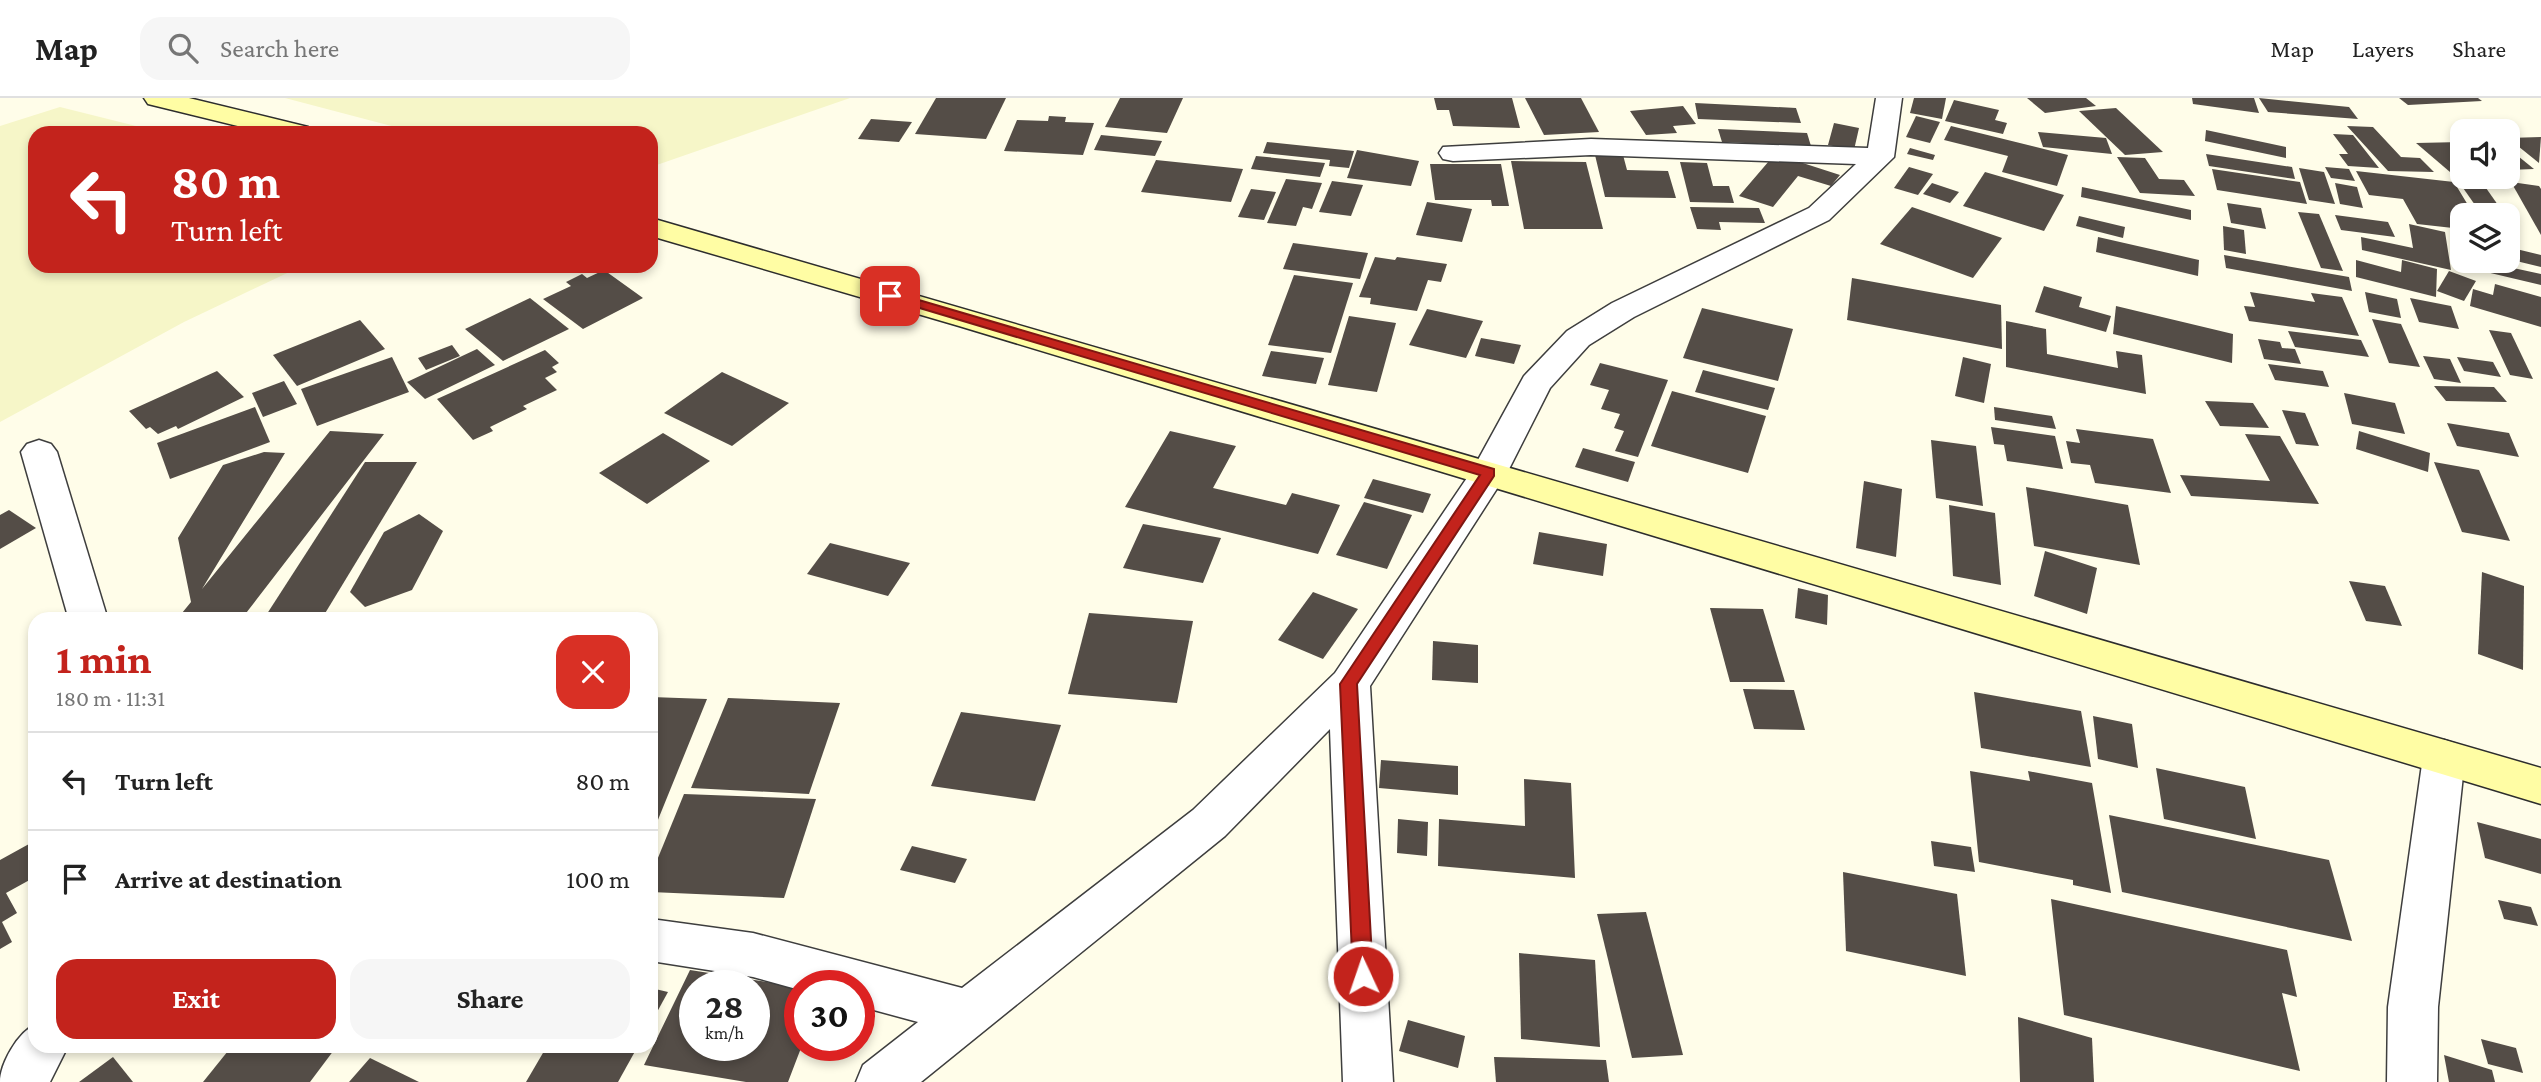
<!DOCTYPE html>
<meta charset="utf-8">
<style>
body{margin:0;font-family:"Crimson Pro",serif;background:#f6f6f6;color:#222;height:100vh;display:flex;flex-direction:column;font-size:26px;white-space:nowrap}
*{box-sizing:border-box;margin:0}
p{font-size:23px;color:#767676}
.icon{flex:none;width:38px;height:38px;fill:none;stroke:currentColor;stroke-width:2;stroke-linecap:round;stroke-linejoin:round}
.map{position:relative;flex:1;overflow:hidden}
.details{position:absolute;left:28px;top:514px;width:630px;height:441px;display:flex;flex-direction:column;background:#fff;border-radius:21px;box-shadow:0 4px 10px #0003}
.details>*{flex:none}
.banner{position:absolute;left:28px;top:28px;width:630px;height:147px;border-radius:21px;box-shadow:0 4px 10px #0003;background:#c3231c;color:#fff;overflow:hidden}
.controls{position:absolute;left:2450px;top:21px;display:grid;gap:14px}
.controls a{display:grid;place-items:center;width:70px;height:70px;border-radius:14px;background:#fff;box-shadow:0 4px 10px #0003;font-size:35px}
.speed{position:absolute;left:679px;top:872px;display:flex;gap:14px;font-size:35px;font-weight:700;text-align:center}
.speed>*{display:grid;place-content:center;width:91px;height:91px;border-radius:50%;background:#fff;box-shadow:0 4px 10px #0003;line-height:1}
.speed small{font-size:18px;font-weight:400}
.speed .limit{border:10px solid #d22;background:#fff;color:#111}
.pin{position:absolute;display:grid;place-items:center;width:60px;height:60px;color:#fff;margin:-30px;border-radius:14px;box-shadow:0 4px 10px #0006}
.me{position:absolute;width:77px;margin:-38px;rotate:357deg;stroke-linejoin:round;filter:drop-shadow(0 0 5px #0008)}
.turn{display:flex;align-items:center;gap:24px;height:147px;padding:0 28px;font-size:32px}
.turn .icon{width:91px;height:91px;stroke-width:2.5}
.turn b{display:block;font-size:49px;line-height:60px}
.round{display:grid;place-items:center;flex:none;width:74px;height:74px;border-radius:21px;background:#f6f6f6}
.overview{display:flex;align-items:center;justify-content:space-between;height:119px;padding:0 28px}
h1{font-size:42px;font-weight:700;line-height:52px;color:#c3231c}
.primary-button{display:flex;gap:14px;margin-top:auto;padding:14px 28px}
.primary-button a{flex:1;height:80px;border-radius:21px;background:#c3231c;color:#fff;font-size:28px;font-weight:700;line-height:80px;text-align:center}
.primary-button a+a{background:#f6f6f6;color:#222}
ul{padding:0;list-style:none}
li{display:flex;align-items:center;gap:21px;height:98px;padding:0 28px;border-top:2px solid #e0e0e0}
li div{flex:1}
li b{display:block;font-size:26px}
li em{font-style:normal}
header{display:flex;align-items:center;gap:42px;box-sizing:border-box;height:98px;padding:0 35px;background:#fff;border-bottom:2px solid #e0e0e0}
header strong{font-size:33px}
nav{display:flex;gap:38px;margin-inline-start:auto;font-size:24px}
.search{width:490px;height:63px;background:#f6f6f6;display:flex;align-items:center;gap:18px;box-sizing:border-box;padding:0 24px;border-radius:21px;color:#767676;font-size:26px}
.map>svg:first-child{display:block}
.farmland{fill:#f6f6c8}
.building{fill:#544d47;fill-rule:evenodd}
.lines{fill:none;stroke-linecap:round;stroke-linejoin:round}
.street-casing{stroke:#3e3e3e;stroke-width:3}
.secondary-casing{stroke:#2d2d2d;stroke-width:3}
.street{fill:#fff;fill-rule:evenodd}
.secondary{fill:#fffda4;fill-rule:evenodd}
.route{fill:#c3231c;stroke:#7f1712;stroke-width:2}
</style>
<header>
<strong>Map</strong>
<div class="search"><svg class="icon" aria-label="search" viewBox="0 0 24 24"><circle cx="10" cy="10" r="6"/><path d="M15 15l6 6"/></svg>Search here</div>
<nav><a>Map</a><a>Layers</a><a>Share</a></nav>
</header>
<div class="map">
<svg width="2541" height="984" viewBox="0 0 2541 984">
<rect width="100%" height="100%" fill="#fffde9"/>
<g class="farmland">
<polygon points="285,0 850,0 651,69 651,35 418,35"/>
<polygon points="60,9 164,35 35,35 35,168 302,168 184,224 0,324 0,28"/>
</g>
<g class="building">
<polygon points="936,0 1006,0 986,41 915,36"/>
<polygon points="1120,0 1183,0 1167,35 1105,29"/>
<polygon points="1434,0 1512,0 1520,30 1453,28 1449,12 1437,12"/>
<polygon points="1525,0 1581,0 1599,34 1544,37"/>
<polygon points="1914,0 1946,0 1942,21 1910,15"/>
<polygon points="2027,0 2086,0 2096,8 2045,15"/>
<polygon points="2192,0 2254,0 2259,15 2193,6"/>
<polygon points="2259,0 2349,9 2358,21 2268,14"/>
<polygon points="2399,0 2478,0 2482,3 2408,7"/>
<polygon points="1954,2 1999,12 1995,22 2007,25 2003,36 1945,23"/>
<polygon points="1695,5 1796,10 1801,25 1698,21"/>
<polygon points="1683,8 1696,26 1673,28 1677,35 1646,37 1630,13"/>
<polygon points="2116,10 2163,54 2125,57 2079,13"/>
<polygon points="1049,18 1066,19 1065,24 1094,25 1083,57 1004,53 1017,22 1048,23"/>
<polygon points="1916,18 1940,24 1930,45 1906,39"/>
<polygon points="871,21 912,24 899,44 858,41"/>
<polygon points="1834,25 1859,30 1854,52 1828,47"/>
<polygon points="1951,28 2068,57 2057,88 2002,74 2008,58 1944,42"/>
<polygon points="2347,28 2373,29 2401,59 2420,60 2434,74 2388,73"/>
<polygon points="1718,31 1807,35 1811,48 1722,44"/>
<polygon points="2206,32 2286,49 2286,60 2205,43"/>
<polygon points="2038,34 2106,40 2112,56 2043,49"/>
<polygon points="2333,36 2353,37 2379,70 2348,68 2339,56 2348,56"/>
<polygon points="1101,37 1162,43 1155,58 1094,52"/>
<polygon points="2541,39 2539,65 2508,40"/>
<polygon points="1267,44 1354,53 1349,70 1329,68 1330,62 1263,55"/>
<polygon points="2462,44 2462,74 2450,74 2416,45"/>
<polygon points="1910,50 1935,57 1933,62 1907,56"/>
<polygon points="2508,50 2534,71 2508,72"/>
<polygon points="1357,52 1419,63 1411,88 1347,80"/>
<polygon points="1775,56 1840,77 1831,88 1798,78 1773,109 1739,98"/>
<polygon points="2206,56 2292,69 2295,81 2209,68"/>
<polygon points="1595,57 1623,57 1627,72 1668,73 1676,100 1605,99"/>
<polygon points="1256,58 1325,65 1320,79 1251,71"/>
<polygon points="2117,59 2145,60 2159,81 2184,82 2195,98 2140,95"/>
<polygon points="1156,62 1243,71 1231,104 1141,94"/>
<polygon points="1511,63 1586,64 1603,131 1524,131"/>
<polygon points="1680,64 1707,65 1713,88 1729,88 1734,105 1690,104"/>
<polygon points="1430,66 1501,66 1509,108 1492,108 1491,102 1435,102"/>
<polygon points="1909,69 1933,76 1918,97 1894,90"/>
<polygon points="2325,69 2349,71 2355,83 2331,80"/>
<polygon points="2299,70 2324,74 2335,106 2309,102"/>
<polygon points="2212,71 2300,84 2307,106 2217,92"/>
<polygon points="2356,73 2454,84 2474,117 2462,117 2462,131 2417,126 2403,101 2369,97"/>
<polygon points="1985,74 2064,97 2044,133 1963,108"/>
<polygon points="2454,77 2479,80 2505,117 2482,117"/>
<polygon points="1286,81 1322,85 1312,111 1303,109 1296,128 1267,125"/>
<polygon points="1332,83 1363,87 1351,118 1319,114"/>
<polygon points="2511,84 2539,88 2541,91 2541,137"/>
<polygon points="1932,85 1959,94 1950,105 1923,96"/>
<polygon points="2335,85 2357,89 2363,110 2340,106"/>
<polygon points="2082,89 2191,112 2191,122 2081,99"/>
<polygon points="1251,91 1276,94 1264,122 1238,119"/>
<polygon points="1427,104 1472,111 1462,144 1416,137"/>
<polygon points="2227,105 2261,110 2266,131 2231,125"/>
<polygon points="1690,109 1759,110 1765,125 1719,124 1721,132 1697,131"/>
<polygon points="1912,109 2002,140 1973,180 1880,146"/>
<polygon points="2298,114 2319,116 2343,173 2321,170"/>
<polygon points="2335,117 2388,124 2395,139 2341,132"/>
<polygon points="2079,118 2125,129 2123,140 2076,128"/>
<polygon points="2409,126 2445,134 2451,172 2362,152 2361,139 2413,150"/>
<polygon points="2223,128 2244,132 2246,156 2224,152"/>
<polygon points="2098,139 2199,162 2198,178 2096,154"/>
<polygon points="1293,145 1368,155 1360,181 1283,171"/>
<polygon points="2508,149 2541,157 2541,169 2508,161"/>
<polygon points="2224,157 2349,179 2352,193 2226,170"/>
<polygon points="1375,159 1395,162 1397,159 1447,166 1441,184 1428,182 1417,213 1370,206 1371,200 1359,199"/>
<polygon points="2356,162 2401,174 2402,162 2437,171 2436,199 2356,179"/>
<polygon points="2481,163 2541,176 2541,187 2482,173"/>
<polygon points="604,172 643,200 583,231 543,201 571,188 566,184 582,176 587,180"/>
<polygon points="2449,173 2476,183 2464,203 2437,193"/>
<polygon points="1294,177 1353,185 1331,255 1268,247"/>
<polygon points="1852,180 2001,207 2002,251 1847,222"/>
<polygon points="2495,186 2541,199 2541,229 2470,208 2473,191 2493,197"/>
<polygon points="2044,188 2082,199 2079,209 2111,218 2106,234 2035,214"/>
<polygon points="2250,194 2315,204 2311,195 2342,199 2359,238 2249,223 2244,208 2255,209"/>
<polygon points="2365,194 2397,201 2401,220 2369,214"/>
<polygon points="530,200 569,231 503,263 465,231"/>
<polygon points="2410,200 2451,208 2459,231 2419,224"/>
<polygon points="2116,208 2233,236 2232,265 2113,236"/>
<polygon points="1702,210 1793,231 1778,283 1683,260"/>
<polygon points="1427,211 1483,223 1466,260 1409,247"/>
<polygon points="1349,218 1396,225 1377,294 1328,287"/>
<polygon points="2372,221 2401,226 2420,269 2389,265"/>
<polygon points="360,222 385,251 297,288 273,257"/>
<polygon points="2006,223 2046,231 2047,256 2118,270 2116,253 2142,257 2146,296 2006,269"/>
<polygon points="2489,232 2511,235 2533,281 2510,277"/>
<polygon points="2288,233 2361,242 2369,259 2295,249"/>
<polygon points="1481,240 1521,247 1514,266 1475,258"/>
<polygon points="2258,241 2280,244 2282,250 2295,251 2301,266 2264,261"/>
<polygon points="452,247 460,258 426,272 418,260"/>
<polygon points="477,251 495,267 425,301 407,284"/>
<polygon points="545,252 559,265 552,269 557,274 545,280 557,292 523,308 527,311 490,329 493,333 473,342 437,301"/>
<polygon points="1271,253 1324,260 1316,286 1262,278"/>
<polygon points="2423,258 2450,261 2461,285 2434,281"/>
<polygon points="392,259 409,294 317,328 301,291"/>
<polygon points="1963,259 1991,266 1984,305 1955,298"/>
<polygon points="2457,259 2493,264 2501,279 2464,273"/>
<polygon points="1600,265 1668,282 1638,359 1615,353 1624,333 1614,330 1620,316 1601,311 1609,292 1590,287"/>
<polygon points="2268,266 2323,273 2329,289 2275,282"/>
<polygon points="1703,272 1775,290 1768,312 1695,294"/>
<polygon points="217,273 244,299 178,331 176,328 158,336 150,329 146,331 129,313"/>
<polygon points="722,274 789,305 732,348 664,315"/>
<polygon points="284,283 297,306 263,319 252,295"/>
<polygon points="2434,288 2494,289 2507,304 2446,303"/>
<polygon points="1672,293 1766,318 1748,375 1651,348"/>
<polygon points="2344,295 2395,305 2405,336 2352,326"/>
<polygon points="2205,303 2253,305 2269,330 2220,328"/>
<polygon points="255,309 270,344 170,381 157,345"/>
<polygon points="1994,309 2052,318 2056,331 1995,322"/>
<polygon points="2282,312 2305,315 2319,348 2296,346"/>
<polygon points="2447,325 2509,335 2519,359 2457,348"/>
<polygon points="1991,329 2055,338 2063,371 2007,363 2004,347 1994,346"/>
<polygon points="2076,331 2153,341 2171,395 2095,385 2090,367 2071,365 2066,343 2080,345"/>
<polygon points="330,333 384,336 243,519 182,515 191,504 178,440 223,367 264,354 285,355 202,491"/>
<polygon points="1170,333 1236,348 1213,390 1286,407 1292,395 1340,407 1318,456 1125,409"/>
<polygon points="2359,333 2430,355 2428,374 2356,351"/>
<polygon points="663,335 710,363 647,406 599,375"/>
<polygon points="2245,336 2280,338 2319,406 2191,398 2180,377 2270,383"/>
<polygon points="1931,342 1976,348 1983,408 1936,400"/>
<polygon points="1583,350 1635,364 1628,384 1575,369"/>
<polygon points="365,364 417,364 321,522 263,522"/>
<polygon points="2434,364 2479,372 2510,443 2462,434"/>
<polygon points="1373,381 1431,396 1423,415 1364,400"/>
<polygon points="1864,383 1902,391 1896,459 1856,450"/>
<polygon points="2026,389 2128,407 2140,467 2034,448"/>
<polygon points="1364,404 1412,417 1387,471 1336,457"/>
<polygon points="1949,407 1995,415 2001,487 1953,478"/>
<polygon points="9,412 36,430 0,451 0,417"/>
<polygon points="419,416 443,433 412,492 365,509 350,494 384,434"/>
<polygon points="1143,426 1221,440 1203,485 1123,470"/>
<polygon points="1539,434 1607,446 1603,478 1533,466"/>
<polygon points="830,445 910,465 888,498 807,476"/>
<polygon points="2045,453 2097,470 2087,516 2034,498"/>
<polygon points="2482,474 2524,488 2523,572 2478,556"/>
<polygon points="2349,483 2385,488 2402,528 2366,523"/>
<polygon points="1798,490 1828,497 1827,527 1795,520"/>
<polygon points="1313,494 1358,511 1323,561 1278,542"/>
<polygon points="1710,510 1763,511 1785,584 1730,584"/>
<polygon points="1089,515 1193,523 1177,605 1068,596"/>
<polygon points="1433,543 1478,547 1478,585 1432,582"/>
<polygon points="1743,591 1794,592 1805,632 1754,631"/>
<polygon points="1974,594 2081,613 2091,669 1981,650"/>
<polygon points="651,599 707,601 651,739"/>
<polygon points="728,600 840,605 809,696 691,690"/>
<polygon points="961,614 1061,627 1035,703 931,688"/>
<polygon points="2093,618 2132,626 2138,670 2098,661"/>
<polygon points="1381,662 1458,668 1458,697 1379,690"/>
<polygon points="2156,670 2245,689 2256,741 2164,721"/>
<polygon points="1970,673 2030,683 2028,673 2092,685 2111,795 2073,787 2073,782 1979,764"/>
<polygon points="1524,681 1571,685 1575,780 1438,768 1439,721 1525,728"/>
<polygon points="684,696 816,701 784,800 651,794 651,777"/>
<polygon points="2109,717 2329,762 2352,843 2122,794"/>
<polygon points="1398,721 1428,724 1427,758 1397,755"/>
<polygon points="2477,724 2541,741 2541,776 2485,760"/>
<polygon points="1931,743 1971,749 1975,774 1934,768"/>
<polygon points="29,746 35,757 35,779 6,795 17,815 2,824 12,844 0,851 0,762"/>
<polygon points="912,748 967,761 955,785 900,772"/>
<polygon points="1843,774 1957,796 1966,878 1846,853"/>
<polygon points="2051,801 2287,852 2297,899 2282,895 2300,973 2064,917"/>
<polygon points="2498,802 2531,809 2538,828 2504,821"/>
<polygon points="1646,814 1683,957 1632,960 1597,816"/>
<polygon points="1519,855 1595,862 1600,949 1521,941"/>
<path d="M690 872 800 889V947H833L830 955 801 950 788 984H746L644 967ZM695 887H754V947H695Z"/>
<polygon points="651,890 668,894 651,925"/>
<polygon points="2018,919 2092,940 2094,984 2020,984"/>
<polygon points="1408,922 1465,938 1458,970 1399,953"/>
<polygon points="2481,941 2516,950 2523,975 2488,966"/>
<polygon points="232,948 337,948 310,984 203,984"/>
<polygon points="547,948 638,948 618,984 526,984"/>
<polygon points="2444,957 2492,972 2495,984 2449,984"/>
<polygon points="113,959 133,984 79,984"/>
<polygon points="1494,959 1606,962 1609,984 1496,984"/>
<polygon points="370,960 419,984 349,984"/>
</g>
<g class="lines">
<g class="street-casing">
<g id="street">
<polygon points="1876,0 1902,0 1894,59 1829,122 1634,219 1589,247 1550,290 1507,375 1370,588 1393,984 1343,984 1330,631 1225,738 921,984 856,984 863,967 918,924 859,908 859,887 800,887 800,892 753,879 651,863 651,821 753,835 962,890 1193,712 1335,575 1473,371 1524,278 1567,233 1612,205 1809,110 1856,66 1591,57 1453,63 1443,61 1439,55 1443,49 1591,41 1868,50"/>
<polygon points="39,342 51,346 57,354 108,522 69,522 21,354 27,346"/>
<polygon points="2444,642 2459,647 2465,659 2438,909 2437,984 2387,984 2388,909 2423,659 2429,647"/>
<path d="M35 927V948H68L50 984H0C0 966 18 934 35 927Z"/>
</g>
</g>
<g class="secondary-casing">
<g id="secondary">
<polygon points="144,0 189,0 308,29 311,35 266,35 148,6"/>
<polygon points="651,120 2541,670 2541,706 959,228 651,138"/>
</g>
</g>
<use href="#street" class="street"/>
<use href="#secondary" class="secondary"/>
</g>
<polygon class="route" points="886,195 895,195 1494,371 1494,378 1357,586 1373,878 1370,884 1363,887 1356,884 1353,878 1340,586 1480,377 886,200"/>
</svg>
<div class="controls">
<a><svg class="icon" aria-label="sound" viewBox="0 0 24 24"><path d="M4 9h4l5-4v14l-5-4H4zM17 9q2 3 0 6"/></svg></a>
<a><svg class="icon" aria-label="layers" viewBox="0 0 24 24"><path d="M12 4l9 5-9 5-9-5zM3 14l9 5 9-5"/></svg></a>
</div>
<div class="speed"><div>28<small>km/h</small></div><div class="limit">30</div></div>
<div class="pin" style="left:890px;top:198px;background:#d93025"><svg class="icon" aria-label="arrive" viewBox="0 0 24 24"><path d="M6 21V4h12l-3 4 3 4H6"/></svg></div>
<svg class="me" style="left:1363px;top:878px" viewBox="-20 -20 40 40"><circle r="17" fill="#c3231c" stroke="#fff" stroke-width="3"/><path d="M0-11L8 9 0 5-8 9z" fill="#fff"/></svg>
<div class="banner">
<div class="turn"><svg class="icon" aria-label="left" viewBox="0 0 24 24"><path d="M17 20v-9H6M10 6l-5 5 5 5"/></svg><div><b>80 m</b>Turn left</div></div>
</div>
<section class="details">
<div class="overview"><div><h1>1 min</h1><p>180 m · 11:31</p></div><a class="round" style="background:#d93025;color:#fff"><svg class="icon" aria-label="close" viewBox="0 0 24 24"><path d="M6 6l12 12M18 6L6 18"/></svg></a></div>
<ul>
<li><svg class="icon" aria-label="left" viewBox="0 0 24 24"><path d="M17 20v-9H6M10 6l-5 5 5 5"/></svg><div><b>Turn left</b></div><em>80 m</em></li>
<li><svg class="icon" aria-label="arrive" viewBox="0 0 24 24"><path d="M6 21V4h12l-3 4 3 4H6"/></svg><div><b>Arrive at destination</b></div><em>100 m</em></li>
</ul>
<div class="primary-button"><a>Exit</a><a>Share</a></div>
</section>
</div>
